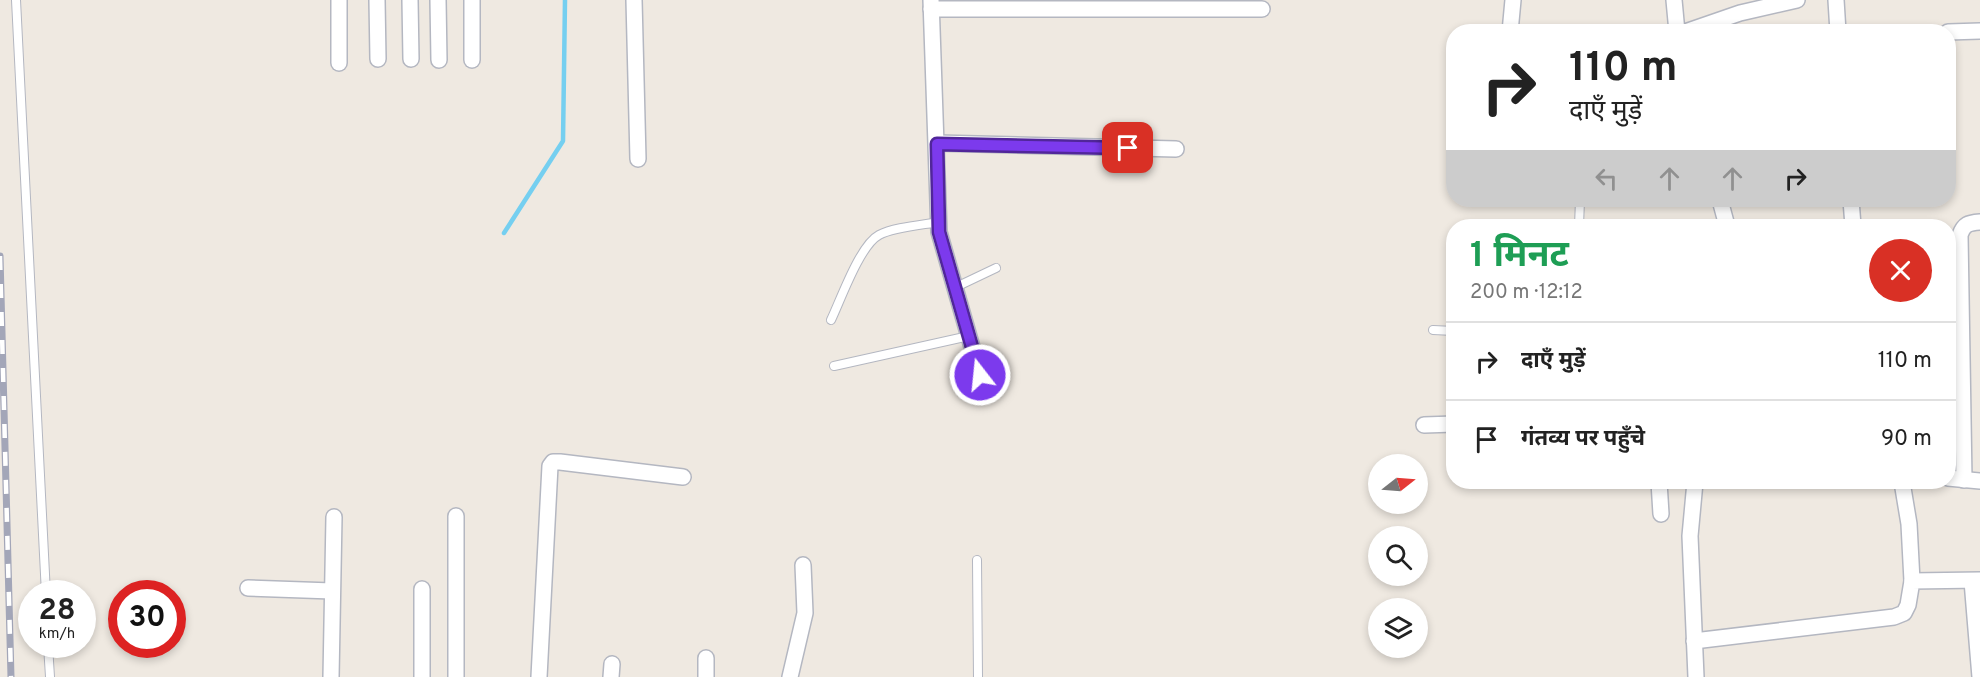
<!DOCTYPE html>
<html lang="hi">
<meta charset="utf-8">
<style>
body{margin:0;font-family:Overpass,"Noto Sans Devanagari",sans-serif;background:#f2f2f2;color:#222;height:100vh;display:flex;flex-direction:column;font-size:22px;white-space:nowrap}
*{box-sizing:border-box;margin:0}
p{font-size:20px;color:#767676}
.icon{flex:none;width:33px;height:33px;fill:none;stroke:currentColor;stroke-width:2;stroke-linecap:round;stroke-linejoin:round}
.map{position:relative;flex:1;overflow:hidden}
.panel{position:absolute;left:1446px;top:219px;width:510px;height:270px;display:flex;flex-direction:column;background:#fff;border-radius:24px;box-shadow:0 3px 9px #0003}
.panel>*{flex:none}
.top-card{position:absolute;left:1446px;top:24px;width:510px;height:183px;border-radius:24px;box-shadow:0 3px 9px #0003;background:#fff;color:#222;overflow:hidden}
.needle{width:39px;rotate:73deg}
.tools{position:absolute;left:1368px;top:454px;display:grid;gap:12px}
.tools a{display:grid;place-items:center;width:60px;height:60px;border-radius:50%;background:#fff;box-shadow:0 3px 9px #0003;font-size:30px}
.speed{position:absolute;left:18px;top:580px;display:flex;gap:12px;font-size:30px;font-weight:700;text-align:center}
.speed>*{display:grid;place-content:center;width:78px;height:78px;border-radius:50%;background:#fff;box-shadow:0 3px 9px #0003;line-height:1}
.speed small{font-size:15px;font-weight:400}
.speed .limit{border:9px solid #d22;background:#fff;color:#111}
.pin{position:absolute;display:grid;place-items:center;width:51px;height:51px;color:#fff;margin:-26px;border-radius:12px;box-shadow:0 3px 9px #0006}
.me{position:absolute;width:66px;margin:-33px;rotate:344deg;stroke-linejoin:round;filter:drop-shadow(0 0 4px #0008)}
.turn{display:flex;align-items:center;gap:21px;height:126px;padding:0 24px;font-size:27px}
.turn .icon{width:78px;height:78px;stroke-width:2.5}
.turn b{display:block;font-size:42px;line-height:51px}
.lanes{display:flex;align-items:center;height:57px;padding:0 24px;background:#0003;justify-content:center;gap:30px;direction:ltr}
.lanes .off{opacity:.35}
.round{display:grid;place-items:center;flex:none;width:63px;height:63px;border-radius:32px;background:#f2f2f2}
.summary{display:flex;align-items:center;justify-content:space-between;height:102px;padding:0 24px}
h1{font-size:36px;font-weight:700;line-height:45px;color:#1e9e55}
ul{padding:0;list-style:none}
li{display:flex;align-items:center;gap:18px;height:78px;padding:0 24px;border-top:2px solid #e0e0e0}
li div{flex:1}
li b{display:block;font-size:22px}
li em{font-style:normal}
.map>svg:first-child{display:block}
.lines{fill:none;stroke-linecap:round;stroke-linejoin:round}
.stream{stroke:#75cff0;stroke-width:4.5}
.lane-casing{stroke:#b4b7c1;stroke-width:10}
.street-casing{stroke:#b4b7c1;stroke-width:18}
.lane{stroke:#fff;stroke-width:8}
.street{stroke:#fff;stroke-width:15}
.rail-casing{stroke:#a3a6b8;stroke-width:7}
.rail{stroke:#fff;stroke-width:4.5;stroke-dasharray:14;stroke-linecap:butt}
.route-casing{stroke:#51269a;stroke-width:15}
.route{stroke:#7c3aed;stroke-width:10}
</style>
<div class="map">
<svg width="1980" height="677" viewBox="0 0 1980 677">
<rect width="100%" height="100%" fill="#efe9e1"/>
<g class="lines">
<polyline class="stream" points="504,233 563,141 565,0"/>
<g class="lane-casing">
<g id="lane">
<polyline points="16,0 46,594"/>
<polyline points="1579,226 1580,200"/>
<polyline points="954,288 996,268"/>
<path d="M831 320C841 299 860 245 879 235 894 227 922 225 939 222"/>
<polyline points="1433,330 1454,331"/>
<polyline points="1948,354 1962,356"/>
<polyline points="834,366 969,336"/>
<polyline points="1948,381 1962,382"/>
<polyline points="977,560 978,677"/>
<polyline points="48,645 50,677"/>
</g>
</g>
<g class="street-casing">
<g id="street">
<polyline points="377,0 378,59"/>
<polyline points="410,0 411,59"/>
<polyline points="438,0 439,60"/>
<polyline points="472,0 472,60"/>
<polyline points="634,0 638,159"/>
<polyline points="931,0 939,232 980,375"/>
<polyline points="1674,0 1677,32"/>
<polyline points="1836,0 1838,32"/>
<polyline points="931,9 1262,9"/>
<polyline points="1510,32 1513,0"/>
<polyline points="1685,32 1740,13 1797,0"/>
<polyline points="1948,32 1980,31"/>
<polyline points="339,63 339,0"/>
<polyline points="937,143 1176,149"/>
<polyline points="1720,200 1727,226"/>
<polyline points="1851,200 1853,226"/>
<polyline points="1424,425 1454,424"/>
<polyline points="1948,478 1980,481"/>
<path d="M1964 480 1960 235C1964 224 1968 223 1980 222"/>
<polyline points="1659,482 1661,514"/>
<polyline points="1695,482 1690,536 1696,677"/>
<polyline points="1902,482 1909,524 1912,581"/>
<polyline points="456,516 456,677"/>
<polyline points="1972,581 1980,677"/>
<polyline points="248,588 332,591"/>
<polyline points="1694,641 1894,617 1904,613 1908,605 1912,581 1980,580"/>
<polyline points="331,677 334,517"/>
<polyline points="422,677 422,589"/>
<polyline points="539,677 550,466 553,462 560,462 683,477"/>
<polyline points="611,677 612,664"/>
<polyline points="706,677 706,658"/>
<polyline points="790,677 805,613 803,565"/>
</g>
</g>
<use href="#lane" class="lane"/>
<use href="#street" class="street"/>
<g class="rail-casing">
<polyline id="rail" points="0,256 11,677"/>
</g>
<use href="#rail" class="rail"/>
</g>
<g class="lines">
<g class="route-casing">
<polyline id="route" points="980,375 939,232 937,144 1128,148"/>
</g>
<use href="#route" class="route"/>
</g>
</svg>
<div class="tools">
<a><svg class="needle" viewBox="-14 -14 28 28"><path d="M0-13l5 13h-10z" fill="#e53935"/><path d="M0 13l5-13h-10z" fill="#767676"/></svg></a>
<a><svg class="icon" aria-label="search" viewBox="0 0 24 24"><circle cx="10" cy="10" r="6"/><path d="M15 15l6 6"/></svg></a>
<a><svg class="icon" aria-label="layers" viewBox="0 0 24 24"><path d="M12 4l9 5-9 5-9-5zM3 14l9 5 9-5"/></svg></a>
</div>
<div class="speed"><div>28<small>km/h</small></div><div class="limit">30</div></div>
<div class="pin" style="left:1128px;top:148px;background:#d93025"><svg class="icon" aria-label="arrive" viewBox="0 0 24 24"><path d="M6 21V4h12l-3 4 3 4H6"/></svg></div>
<svg class="me" style="left:980px;top:375px" viewBox="-20 -20 40 40"><circle r="17" fill="#7c3aed" stroke="#fff" stroke-width="3"/><path d="M0-11L8 9 0 5-8 9z" fill="#fff"/></svg>
<div class="top-card">
<div class="turn"><svg class="icon" aria-label="right" viewBox="0 0 24 24"><path d="M7 20v-9h11M14 6l5 5-5 5"/></svg><div><b>110 m</b>दाएँ मुड़ें</div></div>
<div class="lanes"><svg class="icon off" aria-label="left" viewBox="0 0 24 24"><path d="M17 20v-9H6M10 6l-5 5 5 5"/></svg><svg class="icon off" aria-label="ahead" viewBox="0 0 24 24"><path d="M12 20V5M6 11l6-6 6 6"/></svg><svg class="icon off" aria-label="ahead" viewBox="0 0 24 24"><path d="M12 20V5M6 11l6-6 6 6"/></svg><svg class="icon" aria-label="right" viewBox="0 0 24 24"><path d="M7 20v-9h11M14 6l5 5-5 5"/></svg></div>
</div>
<section class="panel">
<div class="summary"><div><h1>1 मिनट</h1><p>200 m · 12:12</p></div><a class="round" style="background:#d93025;color:#fff"><svg class="icon" aria-label="close" viewBox="0 0 24 24"><path d="M6 6l12 12M18 6L6 18"/></svg></a></div>
<ul>
<li><svg class="icon" aria-label="right" viewBox="0 0 24 24"><path d="M7 20v-9h11M14 6l5 5-5 5"/></svg><div><b>दाएँ मुड़ें</b></div><em>110 m</em></li>
<li><svg class="icon" aria-label="arrive" viewBox="0 0 24 24"><path d="M6 21V4h12l-3 4 3 4H6"/></svg><div><b>गंतव्य पर पहुँचे</b></div><em>90 m</em></li>
</ul>
</section>
</div>
